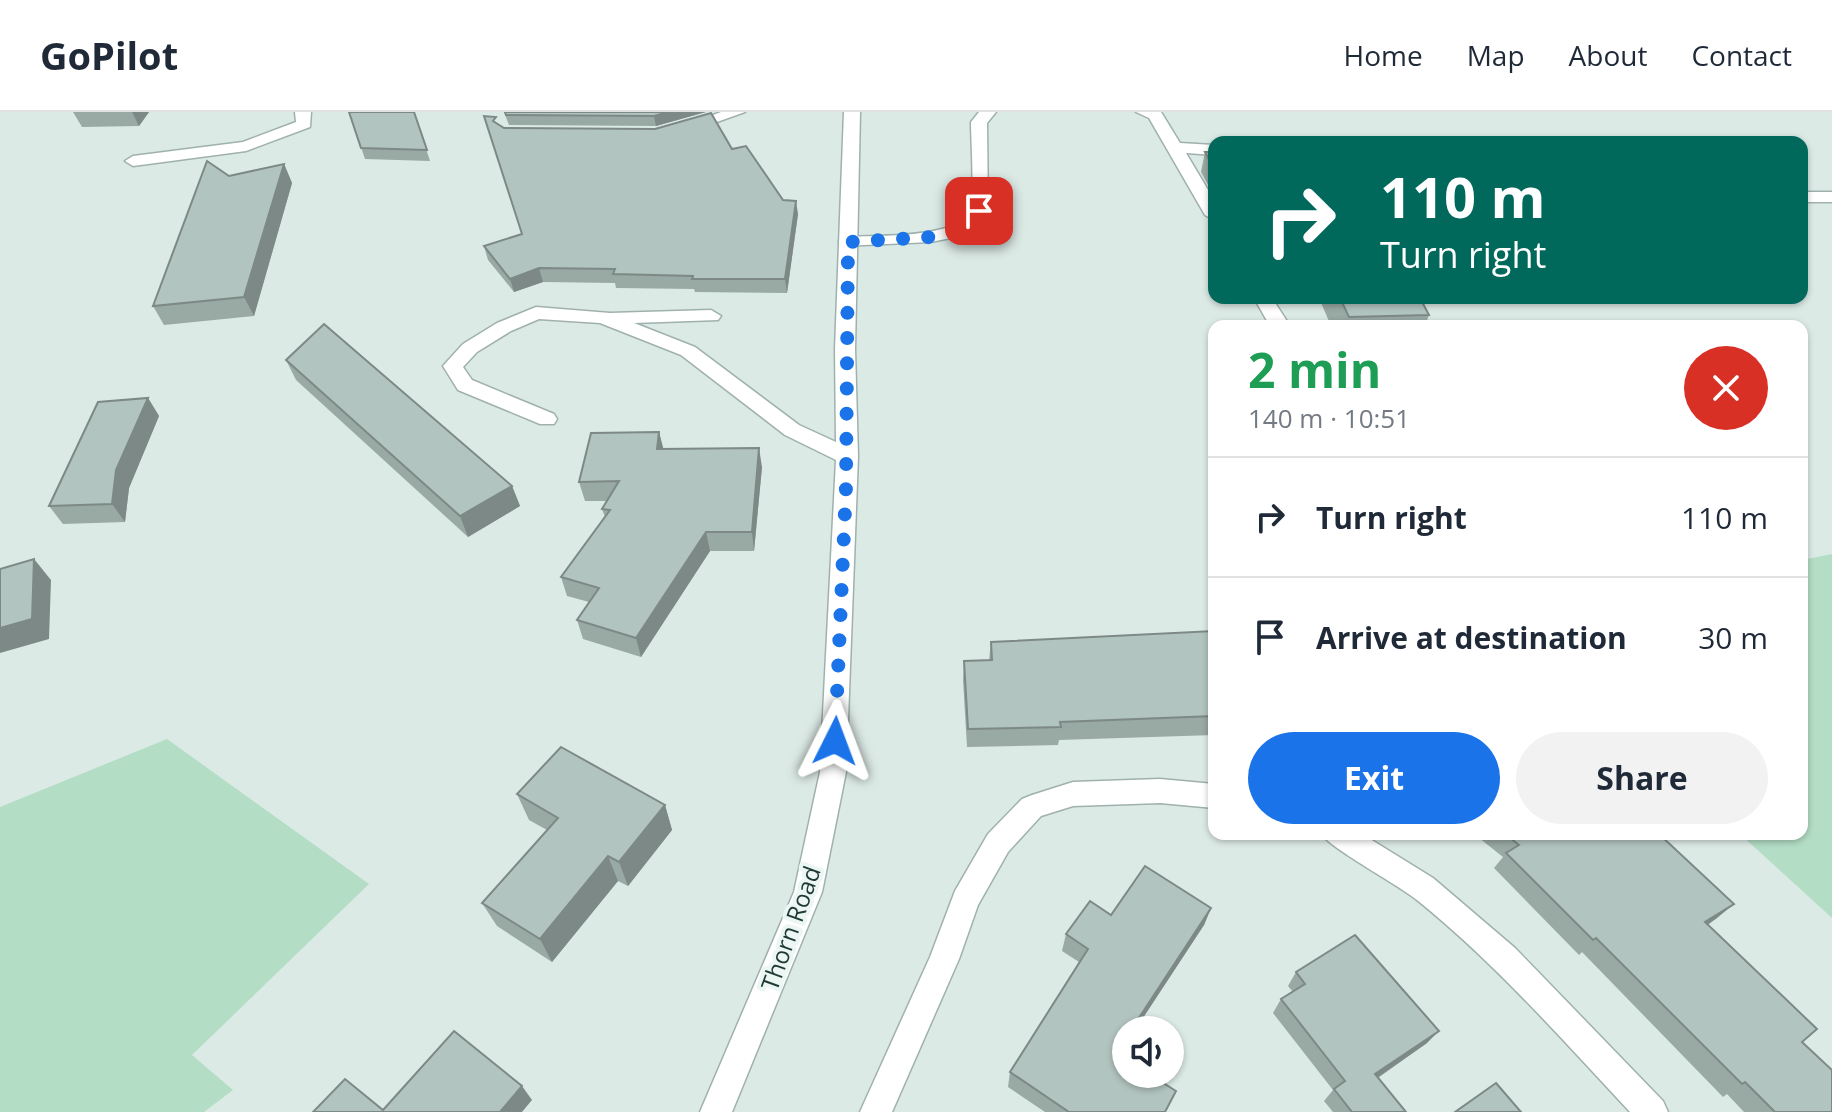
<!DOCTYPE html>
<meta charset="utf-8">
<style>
body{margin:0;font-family:"Open Sans",sans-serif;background:#f2f2f3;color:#1f2937;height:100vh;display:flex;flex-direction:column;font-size:30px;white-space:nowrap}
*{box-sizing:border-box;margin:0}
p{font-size:26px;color:#747a83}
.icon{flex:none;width:44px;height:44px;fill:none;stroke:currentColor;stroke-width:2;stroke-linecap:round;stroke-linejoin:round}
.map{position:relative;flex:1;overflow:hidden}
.sheet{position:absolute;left:1208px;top:208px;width:600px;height:520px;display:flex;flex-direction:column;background:#fff;border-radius:16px;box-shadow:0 2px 6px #0004}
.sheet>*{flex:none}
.guide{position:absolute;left:1208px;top:24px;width:600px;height:168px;border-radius:16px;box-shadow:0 2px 6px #0004;background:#00695c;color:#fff;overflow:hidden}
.tools{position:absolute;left:1112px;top:904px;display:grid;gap:16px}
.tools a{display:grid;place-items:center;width:72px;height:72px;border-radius:50%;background:#fff;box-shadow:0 2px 6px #0004;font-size:40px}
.pin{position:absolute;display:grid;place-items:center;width:68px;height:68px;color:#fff;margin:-34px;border-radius:16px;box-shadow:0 4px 12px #0006}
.me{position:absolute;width:88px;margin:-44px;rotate:3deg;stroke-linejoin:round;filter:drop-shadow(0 0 6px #0008)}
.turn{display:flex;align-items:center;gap:28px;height:168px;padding:0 40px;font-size:36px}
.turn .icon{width:104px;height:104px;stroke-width:2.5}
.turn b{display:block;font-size:56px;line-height:68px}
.round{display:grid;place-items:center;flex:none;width:84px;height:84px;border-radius:42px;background:#f2f2f3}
.summary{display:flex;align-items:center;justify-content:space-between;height:136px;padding:0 40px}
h1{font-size:48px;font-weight:700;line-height:60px;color:#1e9e55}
.button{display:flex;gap:16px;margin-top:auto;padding:16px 40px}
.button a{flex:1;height:92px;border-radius:48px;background:#1a73e8;color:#fff;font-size:32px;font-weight:700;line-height:92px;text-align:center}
.button a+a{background:#f2f2f3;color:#1f2937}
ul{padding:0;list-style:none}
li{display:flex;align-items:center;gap:24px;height:120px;padding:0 40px;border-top:2px solid #e0e1e3}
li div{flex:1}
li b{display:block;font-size:30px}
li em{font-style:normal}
header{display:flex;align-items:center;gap:48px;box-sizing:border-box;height:112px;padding:0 40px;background:#fff;border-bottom:2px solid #e0e1e3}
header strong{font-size:38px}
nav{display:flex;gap:44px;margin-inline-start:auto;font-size:28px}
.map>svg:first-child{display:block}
.green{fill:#b3ddc5}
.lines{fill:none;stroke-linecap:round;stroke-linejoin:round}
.lane-casing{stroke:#9fb1ae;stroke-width:3}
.street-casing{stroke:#9fb1ae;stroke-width:3}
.lane{fill:#fff;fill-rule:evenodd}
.street{fill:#fff;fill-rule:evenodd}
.wall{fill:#99a9a4}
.shaded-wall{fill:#7d8986}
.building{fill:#b2c4bf;stroke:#7d8986;stroke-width:2}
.route{stroke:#1a73e8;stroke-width:14;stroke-dasharray:0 25.2}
.labels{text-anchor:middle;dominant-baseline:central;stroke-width:8;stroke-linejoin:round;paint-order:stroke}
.street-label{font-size:24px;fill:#1e3936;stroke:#ecf6f3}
</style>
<header>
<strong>GoPilot</strong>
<nav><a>Home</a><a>Map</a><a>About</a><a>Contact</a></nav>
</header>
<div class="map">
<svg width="1832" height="1000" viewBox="0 0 1832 1000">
<rect width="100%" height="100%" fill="#dceae6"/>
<g class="green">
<polygon points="1832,442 1832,806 1740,722 1802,722 1802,448"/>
<polygon points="167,627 369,772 192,943 233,978 204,1000 0,1000 0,695"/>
</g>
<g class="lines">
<g class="lane-casing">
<g id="lane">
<path d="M979 0H996L987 11 988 99 970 122 931 130 842 134 839 130 842 126 848 125C875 123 961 127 970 98 975 83 971 29 971 10Z"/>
<polygon points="1136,0 1161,0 1180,31 1214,33 1214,43 1186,41 1214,88 1214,108 1205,103 1149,6"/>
<rect x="1802" y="80" width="30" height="10"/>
<polygon points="1254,186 1272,186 1290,214 1270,214"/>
</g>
</g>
<g class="street-casing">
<g id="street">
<polygon points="295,0 311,0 310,15 246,39 133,54 125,49 133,44 243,30 296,10"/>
<polygon points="721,0 745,0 686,21 678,16"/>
<polygon points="844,0 860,0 855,237 858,344 846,660 822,780 732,1000 700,1000 794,780 820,660 836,348 785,323 681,243 600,211 539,207 511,219 477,240 463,255 472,268 554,302 557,307 554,312 540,312 458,278 443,254 463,232 497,211 536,195 610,201 711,198 721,204 718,208 634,211 695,235 799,313 836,330 835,237"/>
<polygon points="1160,667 1214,672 1214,696 1160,691 1073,694 1041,704 1008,740 978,793 959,847 892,1000 860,1000 930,845 955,779 988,722 1022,687 1032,683 1073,670"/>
<path d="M1322 722H1362L1433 766 1515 836 1663 989 1668 1000H1630C1561 926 1495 851 1417 788 1399 773 1328 735 1322 722Z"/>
</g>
</g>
<use href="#lane" class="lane"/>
<use href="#street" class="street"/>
</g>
<g class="wall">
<polygon points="73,0 149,0 139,14 82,15"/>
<polygon points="349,0 414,0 430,49 365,47"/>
<polygon points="504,0 706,0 656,14 509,13"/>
<polygon points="498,12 504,16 732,37 798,102 787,181 695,180 694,177 616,176 615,171 543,170 514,180 488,148 484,134 522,122"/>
<polygon points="1205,40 1214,40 1214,84 1201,60"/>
<polygon points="284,52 292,71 254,204 164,213 153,194 229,64"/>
<polygon points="1319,186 1420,186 1429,203 1425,214 1331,214"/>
<polygon points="286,248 512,374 520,394 468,425 296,268"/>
<polygon points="148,286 159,304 129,376 125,410 63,412 49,394"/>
<polygon points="659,320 663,337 762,355 754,439 710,439 641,545 583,527 577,508 589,490 567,484 561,465 605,405 602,397 607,389 585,389 579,370"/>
<polygon points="1214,519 1214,623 1059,628 1058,633 967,635 963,568 964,549 989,548 991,530"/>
<polygon points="517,682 665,693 672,718 628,774 618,769 552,850 497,814 482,791 547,718 529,708"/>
<polygon points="1474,722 1659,722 1717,806 1708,813 1802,930 1832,1000 1744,1000 1727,982 1723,985 1582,840 1579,843 1494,756 1503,745"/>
<polygon points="1211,796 1204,813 1135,918 1126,918 1126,932 1119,943 1165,1000 1045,1000 1008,975 1010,960 1079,850 1062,839 1066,822 1111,803"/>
<polygon points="1296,860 1427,931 1378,966 1406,1000 1333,1000 1324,989 1333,978 1273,901 1281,887 1293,880 1288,874"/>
</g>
<g class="shaded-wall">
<polygon points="132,0 149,0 139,14"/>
<polygon points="668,0 706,0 656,14 654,4"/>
<polygon points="284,52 292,71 254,204 244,185"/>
<polygon points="796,89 798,102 787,181 785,167"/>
<polygon points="539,156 543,170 514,180 510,167"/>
<polygon points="148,286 159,304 129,376 125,410 112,392 116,358"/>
<polygon points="659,320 664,339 657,337"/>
<polygon points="759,336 762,355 754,439 752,420"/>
<polygon points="512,374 520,394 468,425 460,404"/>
<polygon points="706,420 710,439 641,545 636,526"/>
<polygon points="34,447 51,468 49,527 0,541 0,516"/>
<polygon points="665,693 672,718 628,774 619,750"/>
<polygon points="608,744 618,769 552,850 540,827"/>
<polygon points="1734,792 1717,806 1689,824 1705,810"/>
<polygon points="1211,796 1204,813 1135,918 1131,918"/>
<polygon points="1439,919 1427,931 1365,974 1375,962"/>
<polygon points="1126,925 1126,932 1111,955 1116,941"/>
<polygon points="522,974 532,988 522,1000 500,1000"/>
</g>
<g class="building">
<polygon points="349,0 414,0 427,38 361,36"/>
<polygon points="505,0 668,0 654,4 506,3"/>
<polygon points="711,1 732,37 746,34 783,88 796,89 785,167 692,167 693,164 613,162 615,157 539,156 510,167 484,134 522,122 484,4 496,5 493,9 504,16 655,17"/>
<polygon points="1205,40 1214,40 1214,56"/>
<polygon points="207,49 229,64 284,52 244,185 153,194"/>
<polygon points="1340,186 1420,186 1429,203 1349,205"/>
<polygon points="324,212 512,374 460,404 286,248"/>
<polygon points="148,286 116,358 112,392 49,394 98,290"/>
<polygon points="659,320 657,337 759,336 752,420 706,420 636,526 577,508 599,476 561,465 610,398 602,397 619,369 579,370 591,321"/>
<polygon points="34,447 32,507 0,516 0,457"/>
<polygon points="1214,519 1214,604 1060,610 1061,615 968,617 964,549 992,548 991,530"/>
<polygon points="561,635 665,693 619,750 608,744 540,827 482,791 558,706 517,682"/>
<polygon points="1505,722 1659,722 1734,792 1705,810 1817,917 1802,930 1832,958 1832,1000 1775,1000 1745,970 1742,972 1596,826 1593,828 1506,741 1519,733"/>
<polygon points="1145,754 1211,796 1131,918 1126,918 1126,925 1116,941 1126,947 1126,962 1149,962 1176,979 1165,1000 1069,1000 1010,960 1088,837 1066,822 1090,789 1111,803"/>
<polygon points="1355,823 1439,919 1375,962 1406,1000 1352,1000 1334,977 1345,969 1281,887 1305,872 1296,860"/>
<polygon points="454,919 522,974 500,1000 313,1000 345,967 383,998"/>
<polygon points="1496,971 1521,1000 1455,1000"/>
</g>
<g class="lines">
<polyline class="route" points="835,629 846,375 848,130 931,125 964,118 979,99"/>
</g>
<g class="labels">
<g class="street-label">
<text transform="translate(790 816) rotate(-70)">Thorn Road</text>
</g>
</g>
</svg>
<div class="tools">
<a><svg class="icon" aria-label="sound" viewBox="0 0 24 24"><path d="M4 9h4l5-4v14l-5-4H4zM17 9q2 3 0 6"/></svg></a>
</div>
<div class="pin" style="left:979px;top:99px;background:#d93025"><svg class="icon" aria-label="arrive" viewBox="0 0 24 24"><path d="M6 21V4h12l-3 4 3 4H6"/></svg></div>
<svg class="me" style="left:835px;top:629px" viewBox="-20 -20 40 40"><path d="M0-17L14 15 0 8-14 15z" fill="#1a73e8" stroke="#fff" stroke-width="4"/></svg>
<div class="guide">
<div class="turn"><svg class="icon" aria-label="right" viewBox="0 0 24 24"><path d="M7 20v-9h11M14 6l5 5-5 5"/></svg><div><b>110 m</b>Turn right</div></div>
</div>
<section class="sheet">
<div class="summary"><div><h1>2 min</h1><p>140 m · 10:51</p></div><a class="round" style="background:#d93025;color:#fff"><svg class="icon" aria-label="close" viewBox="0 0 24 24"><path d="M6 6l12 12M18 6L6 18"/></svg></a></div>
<ul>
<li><svg class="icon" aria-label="right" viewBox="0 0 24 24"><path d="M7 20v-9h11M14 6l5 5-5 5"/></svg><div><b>Turn right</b></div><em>110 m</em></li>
<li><svg class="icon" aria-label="arrive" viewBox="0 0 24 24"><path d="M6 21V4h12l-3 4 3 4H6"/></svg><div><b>Arrive at destination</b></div><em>30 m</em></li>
</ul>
<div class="button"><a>Exit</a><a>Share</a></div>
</section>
</div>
